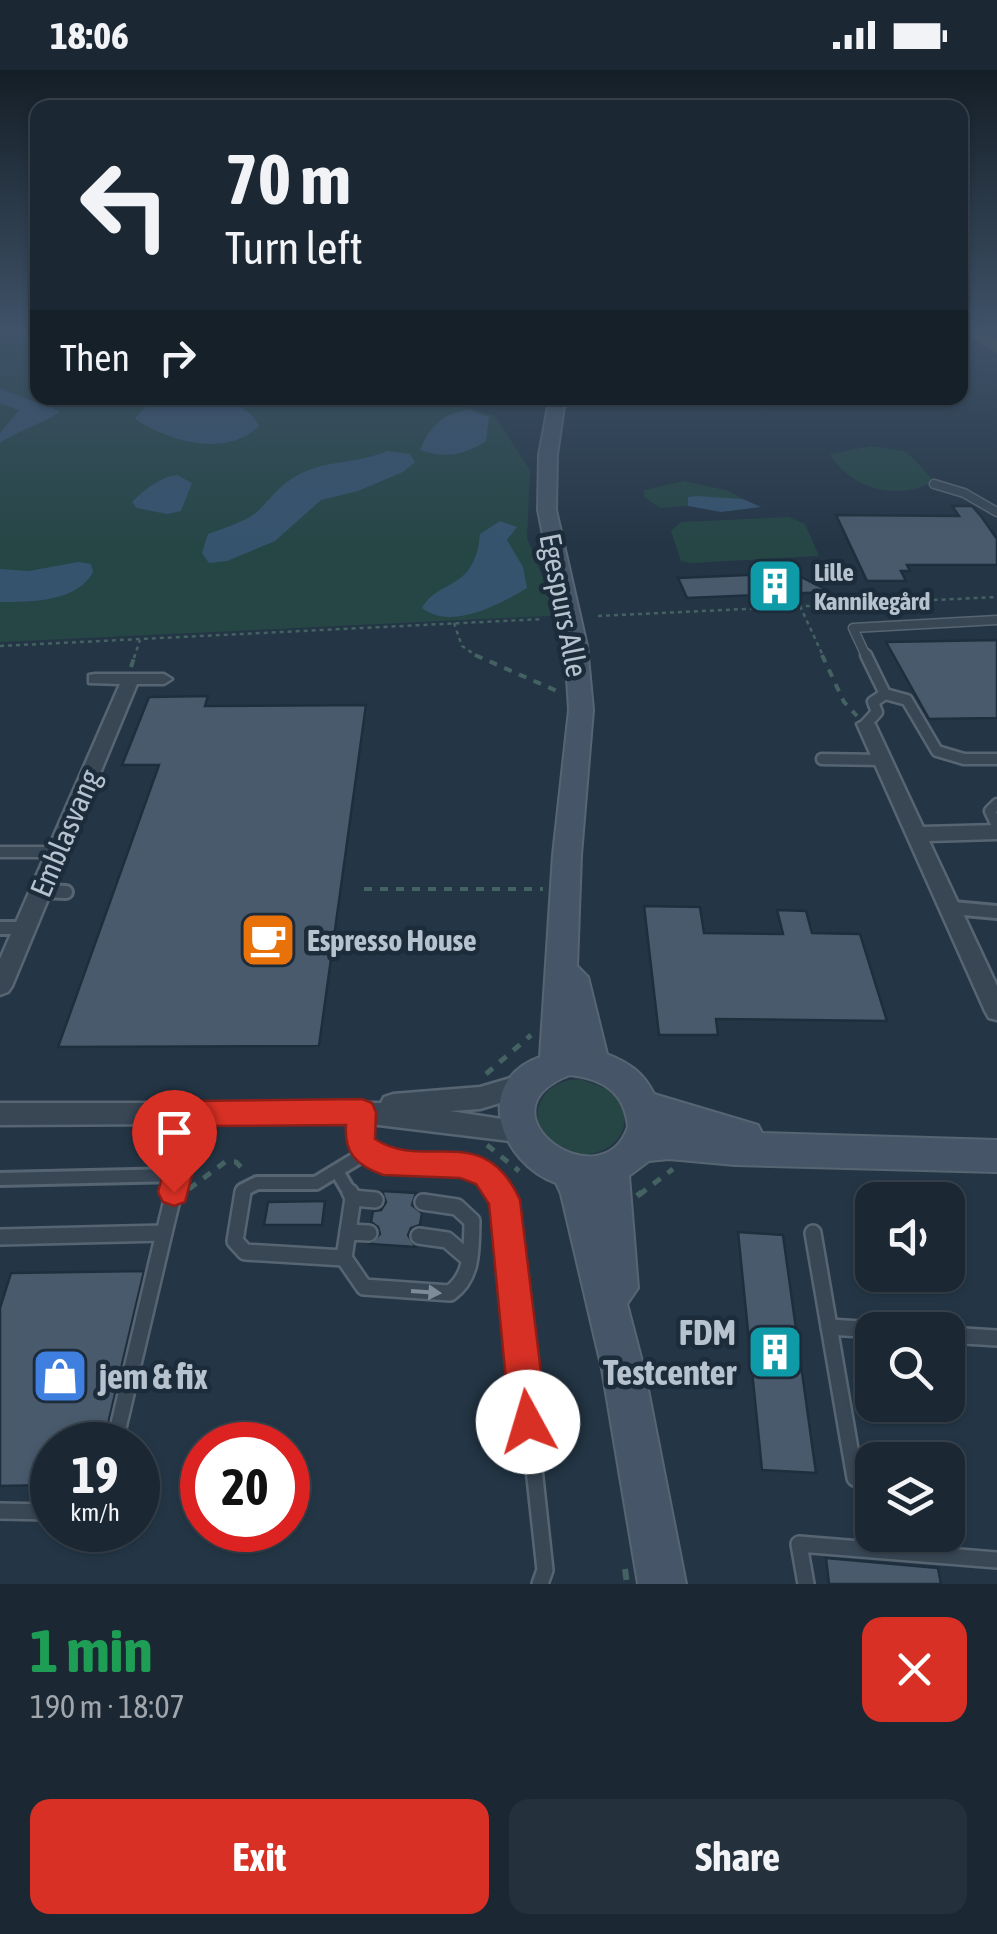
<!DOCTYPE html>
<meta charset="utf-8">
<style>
body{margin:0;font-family:"Asap Condensed",sans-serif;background:#24303c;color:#f1f3f6;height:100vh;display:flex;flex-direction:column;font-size:38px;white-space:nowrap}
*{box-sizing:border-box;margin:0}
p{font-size:32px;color:#a0a6ac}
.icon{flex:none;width:55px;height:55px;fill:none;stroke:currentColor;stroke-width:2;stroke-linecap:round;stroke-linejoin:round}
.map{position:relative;height:1514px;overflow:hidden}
.side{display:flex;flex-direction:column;background:#1b2834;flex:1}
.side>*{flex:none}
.banner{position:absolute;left:30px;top:30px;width:938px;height:305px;border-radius:20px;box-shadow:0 2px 8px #0004,0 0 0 2px #39444f;background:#1b2834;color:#f1f3f6;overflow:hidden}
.controls{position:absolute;left:855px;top:1112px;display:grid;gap:20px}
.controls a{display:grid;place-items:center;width:110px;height:110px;border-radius:20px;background:#1b2834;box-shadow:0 2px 8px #0004,0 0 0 2px #39444f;font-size:50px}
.speed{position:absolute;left:30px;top:1352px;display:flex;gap:20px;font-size:50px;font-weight:700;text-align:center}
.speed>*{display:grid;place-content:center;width:130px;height:130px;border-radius:50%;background:#1b2834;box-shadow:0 2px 8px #0004,0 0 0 2px #39444f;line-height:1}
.speed small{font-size:25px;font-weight:400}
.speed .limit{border:15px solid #d22;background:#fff;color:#111}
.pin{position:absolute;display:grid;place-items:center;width:85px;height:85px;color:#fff;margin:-102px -42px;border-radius:50% 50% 50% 0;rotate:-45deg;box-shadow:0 0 10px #0007}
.pin .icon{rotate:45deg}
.me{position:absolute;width:110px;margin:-55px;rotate:354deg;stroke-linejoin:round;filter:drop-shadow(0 0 8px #0008)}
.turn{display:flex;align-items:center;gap:35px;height:210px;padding:0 30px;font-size:45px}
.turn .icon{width:130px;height:130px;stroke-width:2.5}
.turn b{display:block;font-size:70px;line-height:85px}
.then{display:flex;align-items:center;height:95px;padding:0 30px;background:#0003;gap:20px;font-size:38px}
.round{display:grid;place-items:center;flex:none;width:105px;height:105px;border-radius:20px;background:#24303c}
.head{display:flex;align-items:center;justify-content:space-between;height:170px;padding:0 30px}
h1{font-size:60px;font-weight:700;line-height:75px;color:#1e9e55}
.cta{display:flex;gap:20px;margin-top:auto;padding:20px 30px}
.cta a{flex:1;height:115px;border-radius:20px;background:#d93025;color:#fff;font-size:40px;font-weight:700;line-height:115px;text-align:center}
.cta a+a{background:#24303c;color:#f1f3f6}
.status{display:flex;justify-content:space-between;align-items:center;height:70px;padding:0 50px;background:#1b2834;direction:ltr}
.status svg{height:28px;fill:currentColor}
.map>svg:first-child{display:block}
.green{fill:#264646}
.water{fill:#36536e}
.building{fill:#485a6c;stroke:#1f2e3c;stroke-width:2.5}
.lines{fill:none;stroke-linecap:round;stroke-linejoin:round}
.lane-far3-casing{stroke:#576572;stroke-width:11}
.lane-far2-casing{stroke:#576572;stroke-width:15}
.lane-far1-casing{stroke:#576572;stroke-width:18}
.lane-casing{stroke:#576572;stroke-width:20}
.street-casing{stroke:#576572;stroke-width:5}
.secondary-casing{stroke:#576572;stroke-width:4}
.highway-casing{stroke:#43525f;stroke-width:4}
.path-far3{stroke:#456262;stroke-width:2.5;stroke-dasharray:4 4;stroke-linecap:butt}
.path-far2{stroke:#456262;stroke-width:4;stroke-dasharray:8 8;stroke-linecap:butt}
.path-far1{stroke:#456262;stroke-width:5;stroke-dasharray:9 9;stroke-linecap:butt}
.path{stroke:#456262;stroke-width:6;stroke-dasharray:11 11;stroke-linecap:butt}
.lane-far3{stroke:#394755;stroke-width:8}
.lane-far2{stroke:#394755;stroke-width:10}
.lane-far1{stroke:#394755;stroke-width:12}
.lane{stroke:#394755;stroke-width:15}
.street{fill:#394755;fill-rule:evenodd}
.secondary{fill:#465668;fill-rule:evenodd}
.highway{fill:#7c6955;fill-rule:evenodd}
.oneway{fill:#7e8b98}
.route{fill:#d93025;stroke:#8d1f18;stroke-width:2.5}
.labels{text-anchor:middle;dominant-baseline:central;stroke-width:9;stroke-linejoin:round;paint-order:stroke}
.far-poi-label{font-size:25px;font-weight:bold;fill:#b6c2ce;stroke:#1d2c3a;text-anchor:start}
.street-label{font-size:30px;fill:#b6c2ce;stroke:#1d2c3a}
.poi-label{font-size:30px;font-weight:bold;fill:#b6c2ce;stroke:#1d2c3a;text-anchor:start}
.near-poi-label{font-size:35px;font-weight:bold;fill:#b6c2ce;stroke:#1d2c3a;text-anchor:end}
</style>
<div class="status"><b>18:06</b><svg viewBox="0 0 49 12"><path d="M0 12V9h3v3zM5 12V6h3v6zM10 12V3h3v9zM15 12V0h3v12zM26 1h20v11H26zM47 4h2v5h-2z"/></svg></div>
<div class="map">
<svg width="997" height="1514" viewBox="0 0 997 1514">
<rect width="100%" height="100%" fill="#243646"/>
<g class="green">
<polygon points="0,263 37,263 38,328 459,328 466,337 494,345 530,400 527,468 557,543 549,546 0,572"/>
<path d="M872 376 907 382 934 411C898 432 850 419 830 384Z"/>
<polygon points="684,411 729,421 743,429 688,427 688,436 660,438 644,427 644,420"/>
<polygon points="789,447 805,454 819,486 691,493 681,491 671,461 681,452"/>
<path d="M580 1009 612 1021C657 1074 568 1111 542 1061 536 1051 536 1041 541 1031 549 1015 564 1010 580 1009Z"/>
</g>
<g class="water">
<path d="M0 319 60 341C46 353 18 360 0 373V363L19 340 0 333Z"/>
<path d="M179 328C206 327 246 328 259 356 226 388 171 372 135 349 144 333 161 331 179 328Z"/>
<path d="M470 340 489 347 486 371C465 385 444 389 420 380 428 357 446 341 470 340Z"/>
<path d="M387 381 410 384 415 392 403 402 358 421 321 430 275 471 227 491 209 493 202 483 208 464C223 458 246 452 258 441 274 425 282 412 304 402 330 390 361 393 387 381Z"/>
<path d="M177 405 192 413 181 441 167 444 137 438 132 432C145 419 160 407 177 405Z"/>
<polygon points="697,426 743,429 761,437 721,442 688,436 688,427"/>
<path d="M500 451 517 457 507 470 523 497 527 518C501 534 451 561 422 538 439 508 475 522 480 464Z"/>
<path d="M78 492 91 494 93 502C77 532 31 532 0 532V499L29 501Z"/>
</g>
<g class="building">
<polygon points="952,436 972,436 981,446 997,469 997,495 907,495 910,501 901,501 906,511 867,511 836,445 959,446"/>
<polygon points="793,503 831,522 687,528 678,508"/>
<polygon points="997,570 997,648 929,649 886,572"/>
<polygon points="208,626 205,636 366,635 319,976 58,977 159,695 122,695 149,627"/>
<polygon points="644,836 700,837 704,863 783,864 777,840 806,841 812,863 860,864 887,951 716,949 718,965 659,965"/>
<polygon points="382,1121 416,1123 412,1135 422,1143 420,1155 411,1158 408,1165 416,1177 370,1174 380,1164 378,1157 371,1152 373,1141 381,1140 386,1132"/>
<polygon points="325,1131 322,1155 264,1155 268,1132"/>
<polygon points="738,1162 783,1165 816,1403 762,1400"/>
<polygon points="144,1201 103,1375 52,1375 52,1415 0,1416 0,1238 11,1203"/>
<polygon points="826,1488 938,1498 941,1514 829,1514"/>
</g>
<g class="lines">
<g class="lane-far3-casing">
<g id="lane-far3">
<polyline points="934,414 964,423 997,442"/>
<polyline points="867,588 853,558 997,550"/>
</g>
</g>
<g class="lane-far2-casing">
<g id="lane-far2">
<polyline points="885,624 907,630 937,681 964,689 997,689"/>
<polyline points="866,654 877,642 873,632 885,624 866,585"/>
<polyline points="822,689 883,690"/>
<polyline points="997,734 990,741 997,756"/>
<polyline points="0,782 56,782"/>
<polyline points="41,821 66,822"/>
</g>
</g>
<g class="lane-far1-casing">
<g id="lane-far1">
<polyline points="41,821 66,822"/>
<polyline points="953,838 997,842"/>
<polyline points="0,858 24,858"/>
<path d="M362 1043 360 1075C368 1081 377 1089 387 1091 434 1101 469 1077 501 1125"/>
<polyline points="338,1103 351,1125"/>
<polyline points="0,1109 178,1105 193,1044"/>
<polyline points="173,1125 178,1105"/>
<polyline points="242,1125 243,1120 257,1113 316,1113 369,1081"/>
</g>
</g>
<g class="lane-casing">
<g id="lane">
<polyline points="243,1122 235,1171 245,1182 344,1188 353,1128 350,1122"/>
<polyline points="500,1122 505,1130 545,1500 540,1514"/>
<polyline points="353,1128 375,1130"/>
<polyline points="348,1162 369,1163"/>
<polyline points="813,1163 855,1408"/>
<polyline points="419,1166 447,1170 468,1188"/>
<polyline points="0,1167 164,1163 174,1122"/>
<path d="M344 1188 364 1217 450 1223C474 1206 471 1177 472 1151L457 1137 423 1132"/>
<polyline points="829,1257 877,1260"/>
<polyline points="948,1265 997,1268"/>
<polyline points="114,1375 164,1163"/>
<polyline points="0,1441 52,1442"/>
<polyline points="806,1514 799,1474 997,1490"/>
</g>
</g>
<g class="street-casing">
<g id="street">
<polygon points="95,604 164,604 172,609 164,614 137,614 12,916 8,922 0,925 0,889 120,614 89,613 89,605"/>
<polygon points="866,649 875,654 923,757 997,755 997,769 929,771 997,916 997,950 989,948 985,941 857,654"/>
<polygon points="524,1004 533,1007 537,1015 533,1023 480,1039 450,1041 528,1053 532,1061 528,1069 519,1072 362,1053 0,1055 0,1033 381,1033 384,1027 393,1024 480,1017"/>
</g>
</g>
<g class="secondary-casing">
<path id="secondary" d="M556 328H573L564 337 557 385 556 440 587 576 593 640 581 785 577 896 588 907 607 984C629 993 643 1002 654 1024L758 1055 762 1063 997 1070V1102L735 1095 669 1089 649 1091 629 1106 638 1218 627 1234 644 1299 686 1514H638L602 1299 561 1124 556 1113C500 1093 471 1012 540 987L553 785 569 640 565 576 538 440 539 385 548 336ZM570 1005C603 1009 625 1022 628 1057 602 1133 473 1042 570 1005Z"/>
</g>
<g class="highway-casing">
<polygon id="highway" points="967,263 990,263 997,268 997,282"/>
</g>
<g class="path-far3">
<polyline points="800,536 824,588"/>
<polyline points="598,546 997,527"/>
<polyline points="454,553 462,576 480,588"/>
<polyline points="0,576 543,549"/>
<polyline points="134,588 140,570"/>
</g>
<g class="path-far2">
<polyline points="475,585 557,621"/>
<polyline points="822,585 844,632 857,646"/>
<polyline points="131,597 135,585"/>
<polyline points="364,819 543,819"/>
</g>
<g class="path-far1">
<polyline points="486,1004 531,965"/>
<polyline points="487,1075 519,1101"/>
<polyline points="189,1119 225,1092 236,1092 246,1102"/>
<polyline points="639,1125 673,1099"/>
</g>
<g class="path">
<polyline points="637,1126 642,1122"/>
<polyline points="625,1499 627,1514"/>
</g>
<use href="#lane-far3" class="lane-far3"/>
<use href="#lane-far2" class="lane-far2"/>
<use href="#lane-far1" class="lane-far1"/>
<use href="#lane" class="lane"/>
<use href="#street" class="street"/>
<use href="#secondary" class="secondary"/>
<use href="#highway" class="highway"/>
</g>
<defs><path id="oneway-solid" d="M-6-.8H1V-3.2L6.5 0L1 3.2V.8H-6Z" transform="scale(2.5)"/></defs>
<use class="oneway" href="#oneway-solid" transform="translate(426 1222) rotate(4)"/>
<linearGradient id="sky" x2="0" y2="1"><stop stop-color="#141e26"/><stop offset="0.55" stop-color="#3f5268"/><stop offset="1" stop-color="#3f5268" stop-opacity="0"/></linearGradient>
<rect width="997" height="475" fill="url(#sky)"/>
<path class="route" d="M362 1029 372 1033 376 1042 375 1069C425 1102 484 1049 520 1130L547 1352 541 1365 528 1370 516 1365 510 1352 489 1134 476 1114 460 1108 383 1105C356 1095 344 1083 346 1055L205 1056 185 1132 174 1136 163 1132 158 1122 183 1034 193 1031Z"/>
<defs>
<g id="building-square" transform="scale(2.875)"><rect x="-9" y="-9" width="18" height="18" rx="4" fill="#0f9aa8" stroke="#1d2c3a"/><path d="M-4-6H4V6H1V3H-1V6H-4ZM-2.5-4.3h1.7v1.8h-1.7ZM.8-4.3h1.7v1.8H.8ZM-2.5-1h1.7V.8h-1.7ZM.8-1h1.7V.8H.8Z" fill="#fff"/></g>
<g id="cafe-square" transform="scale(2.875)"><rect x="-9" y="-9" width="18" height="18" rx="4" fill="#e8710a" stroke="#1d2c3a"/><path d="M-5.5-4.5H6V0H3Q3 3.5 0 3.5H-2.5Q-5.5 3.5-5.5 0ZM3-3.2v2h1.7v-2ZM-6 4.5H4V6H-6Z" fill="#fff"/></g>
<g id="shop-square" transform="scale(2.875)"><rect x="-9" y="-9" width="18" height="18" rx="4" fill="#3f7fe0" stroke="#1d2c3a"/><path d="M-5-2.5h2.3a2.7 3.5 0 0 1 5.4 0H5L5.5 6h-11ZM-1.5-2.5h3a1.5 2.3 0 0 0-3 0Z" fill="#fff"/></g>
</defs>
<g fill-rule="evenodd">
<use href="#building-square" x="775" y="516"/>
<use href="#cafe-square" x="268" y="870"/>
<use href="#building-square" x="775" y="1282"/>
<use href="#shop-square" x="60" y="1306"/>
</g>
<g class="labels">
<g class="far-poi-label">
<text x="814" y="502">Lille<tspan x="814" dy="29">Kannikegård</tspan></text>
</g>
<g class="street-label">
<text transform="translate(564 535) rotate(79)">Egespurs Alle</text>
<text transform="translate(65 763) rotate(-67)">Emblasvang</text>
</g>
<g class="poi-label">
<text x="307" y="870">Espresso House</text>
</g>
<g class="near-poi-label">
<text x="736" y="1262">FDM<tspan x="736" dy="40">Testcenter</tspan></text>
<text x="99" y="1306" text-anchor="start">jem &amp; fix</text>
</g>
</g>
</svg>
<div class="controls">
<a><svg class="icon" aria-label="sound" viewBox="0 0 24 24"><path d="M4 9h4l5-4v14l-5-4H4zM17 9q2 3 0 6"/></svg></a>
<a><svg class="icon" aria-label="search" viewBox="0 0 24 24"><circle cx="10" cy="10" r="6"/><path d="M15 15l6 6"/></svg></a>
<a><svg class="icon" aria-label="layers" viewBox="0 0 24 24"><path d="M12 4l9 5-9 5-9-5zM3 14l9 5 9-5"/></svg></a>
</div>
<div class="speed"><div>19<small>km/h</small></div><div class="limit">20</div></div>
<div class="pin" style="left:174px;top:1122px;background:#d93025"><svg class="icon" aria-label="arrive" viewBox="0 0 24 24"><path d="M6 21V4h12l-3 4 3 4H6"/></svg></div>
<svg class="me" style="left:528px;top:1352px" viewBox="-20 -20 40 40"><circle r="19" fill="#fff"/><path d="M0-13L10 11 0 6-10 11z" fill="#d93025"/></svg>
<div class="banner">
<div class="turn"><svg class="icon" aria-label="left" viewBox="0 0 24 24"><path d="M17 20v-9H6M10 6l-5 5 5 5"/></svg><div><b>70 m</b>Turn left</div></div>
<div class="then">Then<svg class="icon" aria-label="right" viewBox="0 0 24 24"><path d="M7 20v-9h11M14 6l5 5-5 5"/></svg></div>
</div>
</div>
<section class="side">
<div class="head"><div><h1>1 min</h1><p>190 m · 18:07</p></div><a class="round" style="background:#d93025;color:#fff"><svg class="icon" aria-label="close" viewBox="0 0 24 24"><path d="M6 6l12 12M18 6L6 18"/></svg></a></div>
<div class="cta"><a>Exit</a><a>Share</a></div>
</section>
